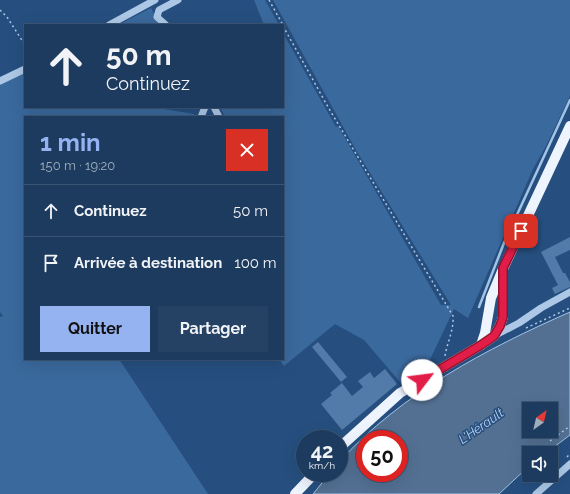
<!DOCTYPE html>
<html lang="fr">
<meta charset="utf-8">
<style>
body{margin:0;font-family:Raleway,sans-serif;background:#254265;color:#f1f3f6;height:100vh;display:flex;flex-direction:column;font-size:15px;white-space:nowrap}
*{box-sizing:border-box;margin:0}
p{font-size:13px;color:#a0adbd}
.icon{flex:none;width:22px;height:22px;fill:none;stroke:currentColor;stroke-width:2;stroke-linecap:round;stroke-linejoin:round}
.map{position:relative;flex:1;overflow:hidden}
.details{position:absolute;left:24px;top:116px;width:260px;height:244px;display:flex;flex-direction:column;background:#1c3b5f;border-radius:0px;box-shadow:0 4px 16px #0002,0 0 0 1px #3a5574}
.details>*{flex:none}
.guide{position:absolute;left:24px;top:24px;width:260px;height:84px;border-radius:0px;box-shadow:0 4px 16px #0002,0 0 0 1px #3a5574;background:#1c3b5f;color:#f1f3f6;overflow:hidden}
.needle{width:26px;rotate:34deg}
.buttons{position:absolute;left:522px;top:402px;display:grid;gap:8px}
.buttons a{display:grid;place-items:center;width:36px;height:36px;border-radius:0px;background:#1c3b5f;box-shadow:0 4px 16px #0002,0 0 0 1px #3a5574;font-size:20px}
.speed{position:absolute;left:296px;top:430px;display:flex;gap:8px;font-size:20px;font-weight:700;text-align:center}
.speed>*{display:grid;place-content:center;width:52px;height:52px;border-radius:50%;background:#1c3b5f;box-shadow:0 4px 16px #0002,0 0 0 1px #3a5574;line-height:1}
.speed small{font-size:10px;font-weight:400}
.speed .limit{border:6px solid #d22;background:#fff;color:#111}
.pin{position:absolute;display:grid;place-items:center;width:34px;height:34px;color:#fff;margin:-17px;border-radius:8px;box-shadow:0 2px 6px #0006}
.me{position:absolute;width:44px;margin:-22px;rotate:60deg;stroke-linejoin:round;filter:drop-shadow(0 0 3px #0008)}
.turn{display:flex;align-items:center;gap:14px;height:84px;padding:0 16px;font-size:18px}
.turn .icon{width:52px;height:52px;stroke-width:2.5}
.turn b{display:block;font-size:28px;line-height:34px}
.round{display:grid;place-items:center;flex:none;width:42px;height:42px;border-radius:0px;background:#254265}
.headline{display:flex;align-items:center;justify-content:space-between;height:68px;padding:0 16px}
h1{font-size:24px;font-weight:700;line-height:30px;color:#95b2f1}
.action{display:flex;gap:8px;margin-top:auto;padding:8px 16px}
.action a{flex:1;height:46px;border-radius:0px;background:#95b2f1;color:#111;font-size:16px;font-weight:700;line-height:46px;text-align:center}
.action a+a{background:#254265;color:#f1f3f6}
ul{padding:0;list-style:none}
li{display:flex;align-items:center;gap:12px;height:52px;padding:0 16px;border-top:1px solid #3a5574}
li div{flex:1}
li b{display:block;font-size:15px}
li em{font-style:normal}
.map>svg:first-child{display:block}
.green{fill:#3a699d}
.water{fill:#537093;stroke:#a1c3e6;fill-rule:evenodd}
.lines{fill:none;stroke-linecap:round;stroke-linejoin:round}
.stream{stroke:#a1c3e6;stroke-width:2.5}
.building{fill:#527baa}
.path{stroke:#acc8e6;stroke-width:1.5;stroke-dasharray:2 3;stroke-linecap:butt}
.minor{stroke:#acc8e6;stroke-width:7}
.major{stroke:#edf4fd;stroke-width:10}
.route-casing{stroke:#92132f;stroke-width:10}
.route{stroke:#e11d48;stroke-width:7}
.labels{text-anchor:middle;dominant-baseline:central;stroke-width:3;stroke-linejoin:round;paint-order:stroke}
.water-label{font-size:13px;font-style:italic;fill:#b8d1ee;stroke:#264f7f}
</style>
<div class="map">
<svg width="570" height="494" viewBox="0 0 570 494">
<rect width="100%" height="100%" fill="#264f7f"/>
<g class="green">
<polygon points="254,0 265,0 279,25 264,25"/>
<polygon points="273,0 570,0 570,96 546,146 533,169 468,318 454,309 427,366 400,382 364,340 335,324 284,366 279,359 283,359 283,117 225,117 220,107 283,107 283,33 336,127 338,126 441,305 451,305 356,150"/>
<polygon points="151,8 160,25 118,25"/>
<polygon points="25,71 25,107 152,107 194,114 194,117 25,117 25,359 119,359 208,494 0,494 0,317 3,316 0,312 0,84"/>
</g>
<path class="water" d="M570 312V435L546 453H529V466L499 494H313L330 473H339V462C402 393 486 349 570 312ZM529 409H551V431H529ZM365 439H399V473H365Z"/>
<g class="lines">
<polyline class="stream" points="479,307 504,243 570,100"/>
</g>
<g class="building">
<polygon points="570,237 570,250 555,257 563,273 565,273 570,282 570,287 555,294 552,288 558,285 541,252"/>
<polygon points="318,342 347,377 341,382 312,347"/>
<polygon points="385,369 397,384 342,430 321,404 332,395 330,393 342,383 352,396 363,387 358,381 370,372 374,378"/>
</g>
<g class="lines">
<g class="path">
<polyline points="269,0 283,25"/>
<polyline points="0,10 7,17 25,45"/>
<path d="M283 26 328 107 453 316C454 330 447 343 445 356"/>
<polyline points="526,328 570,308"/>
<polyline points="550,441 570,426"/>
<polyline points="567,457 570,454"/>
</g>
<g class="minor">
<polyline points="109,25 155,0"/>
<polyline points="166,25 157,17 159,10 178,0"/>
<polyline points="0,81 25,69"/>
<polyline points="214,107 219,117"/>
<polyline points="201,117 205,107"/>
<polyline points="494,336 519,323 541,308 570,292"/>
<polyline points="536,494 570,464"/>
</g>
<g class="major">
<polyline points="481,345 485,333 491,298 503,269 570,126"/>
<polyline points="339,448 400,393 481,345 494,336 500,326 503,317 503,269"/>
<polyline points="295,494 315,473"/>
</g>
</g>
<g class="lines">
<g class="route-casing">
<polyline id="route" points="422,380 481,345 494,336 500,326 503,317 503,268 521,231"/>
</g>
<use href="#route" class="route"/>
</g>
<g class="labels">
<g class="water-label">
<text transform="translate(481 426) rotate(-35)">L'Hérault</text>
</g>
</g>
</svg>
<div class="buttons">
<a><svg class="needle" viewBox="-14 -14 28 28"><path d="M0-13l5 13h-10z" fill="#e53935"/><path d="M0 13l5-13h-10z" fill="#a0adbd"/></svg></a>
<a><svg class="icon" aria-label="sound" viewBox="0 0 24 24"><path d="M4 9h4l5-4v14l-5-4H4zM17 9q2 3 0 6"/></svg></a>
</div>
<div class="speed"><div>42<small>km/h</small></div><div class="limit">50</div></div>
<div class="pin" style="left:521px;top:231px;background:#d93025"><svg class="icon" aria-label="arrive" viewBox="0 0 24 24"><path d="M6 21V4h12l-3 4 3 4H6"/></svg></div>
<svg class="me" style="left:422px;top:380px" viewBox="-20 -20 40 40"><circle r="19" fill="#fff"/><path d="M0-13L10 11 0 6-10 11z" fill="#e11d48"/></svg>
<div class="guide">
<div class="turn"><svg class="icon" aria-label="ahead" viewBox="0 0 24 24"><path d="M12 20V5M6 11l6-6 6 6"/></svg><div><b>50 m</b>Continuez</div></div>
</div>
<section class="details">
<div class="headline"><div><h1>1 min</h1><p>150 m · 19:20</p></div><a class="round" style="background:#d93025;color:#fff"><svg class="icon" aria-label="close" viewBox="0 0 24 24"><path d="M6 6l12 12M18 6L6 18"/></svg></a></div>
<ul>
<li><svg class="icon" aria-label="ahead" viewBox="0 0 24 24"><path d="M12 20V5M6 11l6-6 6 6"/></svg><div><b>Continuez</b></div><em>50 m</em></li>
<li><svg class="icon" aria-label="arrive" viewBox="0 0 24 24"><path d="M6 21V4h12l-3 4 3 4H6"/></svg><div><b>Arrivée à destination</b></div><em>100 m</em></li>
</ul>
<div class="action"><a>Quitter</a><a>Partager</a></div>
</section>
</div>
